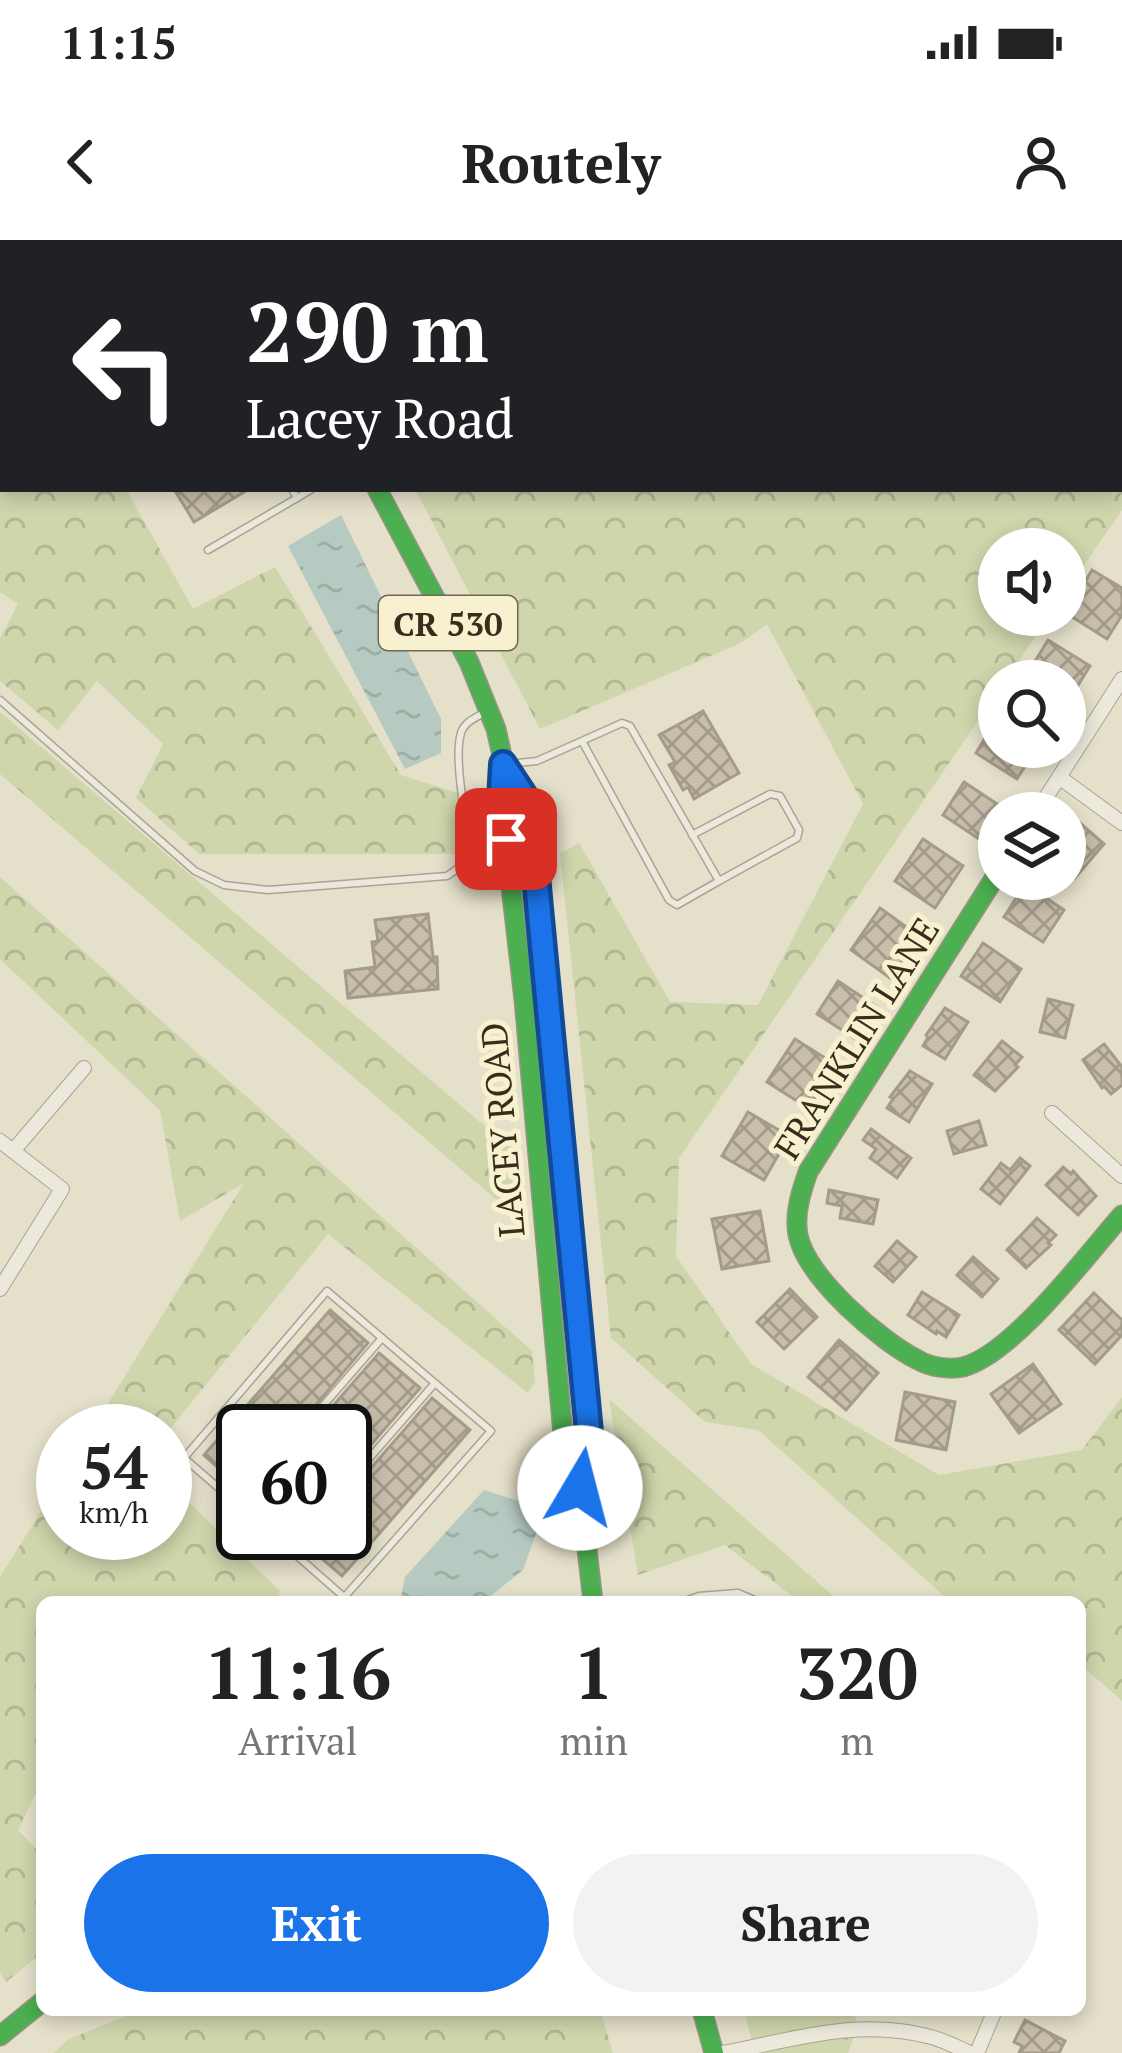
<!DOCTYPE html>
<style>
body{margin:0;font-family:"PT Serif",serif;background:#f2f2f2;color:#222;height:100vh;display:flex;flex-direction:column;font-size:45px;white-space:nowrap}
*{box-sizing:border-box;margin:0}
p{font-size:39px;color:#767676}
.icon{flex:none;width:66px;height:66px;fill:none;stroke:currentColor;stroke-width:2;stroke-linecap:round;stroke-linejoin:round}
.map{position:relative;flex:1;overflow:hidden}
.side{position:absolute;left:36px;top:1356px;width:1050px;height:420px;display:flex;flex-direction:column;background:#fff;border-radius:18px;box-shadow:0 6px 18px #0003}
.side>*{flex:none}
.banner{position:absolute;left:0px;top:0px;width:1122px;height:252px;box-shadow:0 6px 18px #0003;background:#202124;color:#fff;overflow:hidden}
.fabs{position:absolute;left:978px;top:288px;display:grid;gap:24px}
.fabs a{display:grid;place-items:center;width:108px;height:108px;border-radius:50%;background:#fff;box-shadow:0 6px 18px #0003;font-size:60px}
.speed{position:absolute;left:36px;top:1164px;display:flex;gap:24px;font-size:60px;font-weight:700;text-align:center}
.speed>*{display:grid;place-content:center;width:156px;height:156px;border-radius:50%;background:#fff;box-shadow:0 6px 18px #0003;line-height:1}
.speed small{font-size:30px;font-weight:400}
.speed .limit{border:6px solid #111;border-radius:18px;background:#fff;color:#111}
.pin{position:absolute;display:grid;place-items:center;width:102px;height:102px;color:#fff;margin:-51px;border-radius:24px;box-shadow:0 6px 18px #0006}
.me{position:absolute;width:132px;margin:-66px;rotate:8deg;stroke-linejoin:round;filter:drop-shadow(0 0 9px #0008)}
.turn{display:flex;align-items:center;gap:42px;height:252px;padding:0 48px;font-size:54px}
.turn .icon{width:156px;height:156px;stroke-width:2.5}
.turn b{display:block;font-size:84px;line-height:102px}
.eta{display:flex;justify-content:space-evenly;align-items:center;height:204px;text-align:center}
.eta b{font-size:72px;font-weight:700;line-height:84px}
.primary-button{display:flex;gap:24px;margin-top:auto;padding:24px 48px}
.primary-button a{flex:1;height:138px;border-radius:72px;background:#1a73e8;color:#fff;font-size:48px;font-weight:700;line-height:138px;text-align:center}
.primary-button a+a{background:#f2f2f2;color:#222}
.status{display:flex;justify-content:space-between;align-items:center;height:84px;padding:0 60px;background:#fff;direction:ltr}
.status svg{height:33px;fill:currentColor}
header{display:flex;justify-content:space-between;align-items:center;height:156px;padding:0 48px;background:#fff;font-size:54px;font-weight:700}
.map>svg:first-child{display:block}
.forest{fill:url(#forest-crowns)}
.water{fill:url(#water-ripples)}
.building{fill:url(#building-cross-hatch);stroke:#a49b89;stroke-width:3}
.lines{fill:none;stroke-linecap:round;stroke-linejoin:round}
.lane-casing{stroke:#a9a494;stroke-width:9}
.street-casing{stroke:#a9a494;stroke-width:16}
.fast-casing{stroke:#989484;stroke-width:21}
.slow-casing{stroke:#989484;stroke-width:21}
.jam-casing{stroke:#989484;stroke-width:21}
.lane{stroke:#ece9dc;stroke-width:6}
.street{stroke:#ece9dc;stroke-width:14}
.fast{stroke:#4caf50;stroke-width:18}
.slow{stroke:#ffc107;stroke-width:18}
.jam{stroke:#c62828;stroke-width:18}
.route-casing{stroke:#114b97;stroke-width:30}
.route{stroke:#1a73e8;stroke-width:21}
.labels{text-anchor:middle;dominant-baseline:central;stroke-width:10;stroke-linejoin:round;paint-order:stroke}
.shield{fill:#f7f1cf;stroke:#716852;stroke-width:3}
.shield-label{font-size:33px;font-weight:bold;fill:#382d1c}
.street-label{font-size:36px;fill:#382d1c;stroke:#f7f1cf}
</style>
<div class="status"><b>11:15</b><svg viewBox="0 0 49 12"><path d="M0 12V9h3v3zM5 12V6h3v6zM10 12V3h3v9zM15 12V0h3v12zM26 1h20v11H26zM47 4h2v5h-2z"/></svg></div>
<header><svg class="icon" aria-label="back" viewBox="0 0 24 24"><path d="M15 5l-7 7 7 7"/></svg>Routely<svg class="icon" aria-label="person" viewBox="0 0 24 24"><circle cx="12" cy="8" r="4"/><path d="M4 21q1-7 8-7t8 7"/></svg></header>
<div class="map">
<svg width="1122" height="1813" viewBox="0 0 1122 1813">
<defs>
<pattern id="forest-crowns" width="20" height="18" patternUnits="userSpaceOnUse" patternTransform="scale(3)"><rect width="20" height="18" fill="#cfd6ac"/><path d="M2 6a3 3 0 1 1 6 0M12 15a3 3 0 1 1 6 0" fill="none" stroke="#b2b893"/></pattern>
<pattern id="water-ripples" width="26" height="14" patternUnits="userSpaceOnUse" patternTransform="scale(3)"><rect width="26" height="14" fill="#b6cac1"/><path d="M2 4q2-2 4 0t4 0M15 11q2-2 4 0t4 0" fill="none" stroke="#9daea5"/></pattern>
<pattern id="building-cross-hatch" width="8" height="8" patternUnits="userSpaceOnUse" patternTransform="scale(3)"><rect width="8" height="8" fill="#c8beab"/><path d="M0 0l8 8M0 8l8-8" fill="none" stroke="#a39b8a"/></pattern>
</defs>
<rect width="100%" height="100%" fill="#e4e0ca"/>
<g class="forest">
<polygon points="537,0 1122,0 1122,270 1065,353 1065,309 999,309 999,375 1050,375 1005,441 999,441 999,450 679,918 676,1016 751,1124 939,1235 1082,1210 1122,1157 1122,1461 1080,1424 1080,1362 951,1362 758,1190 705,1182 611,1098 560,614 579,603 670,762 758,765 863,564 767,384 741,403 540,489 415,249 1119,249 1119,3 539,3"/>
<polygon points="0,201 3,205 3,249 126,249 193,369 275,327 401,535 458,553 460,614 199,614 136,558 163,504 97,441 58,490 0,441 0,398 18,364 0,352"/>
<polygon points="0,472 516,913 525,984 0,534"/>
<polygon points="0,637 532,1111 535,1142 528,1153 328,994 165,1195 165,1191 91,1191 244,943 180,981 160,870 0,719"/>
<polygon points="609,1159 840,1362 800,1362 725,1305 638,1335"/>
<polygon points="63,1236 63,1293 165,1293 165,1239 279,1350 280,1362 42,1362 42,1540 18,1590 42,1615 42,1713 6,1742 0,1733 0,1337"/>
<polygon points="141,1770 600,1770 613,1813 53,1813 69,1799"/>
<polygon points="744,1770 853,1770 858,1785 848,1813 755,1813"/>
</g>
<g class="water">
<polygon points="341,275 441,479 441,513 405,529 288,306"/>
<polygon points="484,1250 525,1263 537,1291 523,1330 483,1362 400,1362 405,1337"/>
</g>
<g class="building">
<polygon points="174,249 249,249 194,282"/>
<polygon points="1092,330 1122,348 1122,375 1107,399 1066,373"/>
<polygon points="1048,400 1090,426 1065,466 1065,441 1023,441"/>
<polygon points="703,471 739,533 694,559 688,547 683,550 669,525 675,522 659,495"/>
<polygon points="999,475 999,507 1037,507 1017,539 976,513"/>
<polygon points="964,542 1003,568 982,601 943,575"/>
<polygon points="1074,578 1104,604 1075,638 1065,630 1065,589"/>
<polygon points="923,599 963,626 935,668 895,641"/>
<polygon points="1025,644 1064,670 1043,702 1004,677"/>
<polygon points="880,668 919,696 890,738 851,710"/>
<polygon points="428,674 433,717 437,717 438,749 348,758 345,731 375,727 372,702 378,701 375,680"/>
<polygon points="983,703 1021,729 1000,762 961,736"/>
<polygon points="838,741 877,767 856,799 817,774"/>
<polygon points="1048,759 1073,765 1065,798 1040,792"/>
<polygon points="945,768 968,782 945,819 923,806 928,797 926,795"/>
<polygon points="795,799 836,825 808,868 767,842"/>
<polygon points="1002,801 1022,817 1015,825 1018,827 995,851 974,835"/>
<polygon points="1104,804 1122,827 1122,845 1111,854 1104,846 1102,848 1083,820"/>
<polygon points="910,831 932,844 909,882 887,868 893,859 890,857"/>
<polygon points="748,872 789,896 764,940 722,916"/>
<polygon points="979,881 986,905 954,914 947,891"/>
<polygon points="871,889 911,918 897,938 870,918 876,909 863,900"/>
<polygon points="1020,918 1030,926 1000,964 981,949 1001,923 1010,930"/>
<polygon points="1063,927 1071,934 1073,931 1096,956 1078,975 1046,945"/>
<polygon points="829,950 878,960 873,984 840,978 842,966 827,963"/>
<polygon points="760,971 769,1021 722,1029 712,979"/>
<polygon points="1037,978 1056,995 1048,1003 1051,1005 1026,1028 1007,1010"/>
<polygon points="897,1001 916,1017 893,1042 875,1026"/>
<polygon points="973,1017 998,1039 982,1057 957,1035"/>
<polygon points="790,1049 817,1077 784,1109 757,1082"/>
<polygon points="922,1052 959,1075 946,1097 937,1091 936,1094 908,1075"/>
<polygon points="1094,1053 1122,1080 1122,1095 1095,1124 1059,1090"/>
<polygon points="330,1070 368,1103 294,1191 243,1191 243,1250 204,1215"/>
<polygon points="839,1100 878,1133 846,1170 808,1137"/>
<polygon points="379,1113 420,1148 345,1235 345,1191 311,1191"/>
<polygon points="1033,1124 1061,1164 1019,1193 991,1154"/>
<polygon points="905,1152 955,1162 946,1210 896,1200"/>
<polygon points="432,1158 470,1190 342,1336 306,1305 316,1293 345,1293 345,1253 351,1251"/>
<polygon points="1025,1780 1065,1801 1059,1813 1019,1813 1022,1806 1014,1802"/>
</g>
<g class="lines">
<g class="lane-casing">
<g id="lane">
<polyline points="36,0 38,3"/>
<polyline points="389,0 390,3"/>
<polyline points="82,3 87,0"/>
<polyline points="105,3 111,0"/>
<polyline points="149,3 154,0"/>
<polyline points="292,249 297,258 312,249"/>
<polyline points="208,310 297,258"/>
<path d="M0 460 195 631 224 645 268 650 447 636 463 625 470 612C467 583 453 519 461 493 464 483 473 479 482 474"/>
<polyline points="507,524 537,521 622,483 630,486 719,641 677,665 669,660 582,501"/>
<polyline points="692,595 770,554 780,556 799,590 797,598 719,641"/>
<polyline points="301,1191 382,1098"/>
<polyline points="345,1246 435,1143"/>
<polyline points="243,1269 184,1218 327,1051 491,1191 340,1362"/>
<polyline points="271,1293 344,1357"/>
<polyline points="291,1308 304,1293"/>
<polyline points="682,1362 699,1356 738,1353 759,1362"/>
</g>
</g>
<g class="street-casing">
<g id="street">
<polyline points="1059,537 1122,583"/>
<polyline points="1036,573 1122,439"/>
<polyline points="1052,873 1122,936"/>
<polyline points="0,901 62,949 0,1049"/>
<polyline points="13,911 84,828"/>
<path d="M723 1813C792 1800 857 1778 927 1796 942 1799 956 1807 970 1813"/>
<polyline points="977,1813 995,1770"/>
</g>
</g>
<g class="fast-casing">
<g id="fast">
<polyline points="377,249 469,422 496,489 504,524 501,559 524,760 564,1205 580,1248 593,1362"/>
<path d="M999 631 808 932C801 952 794 974 798 995 807 1038 880 1101 918 1120 930 1127 949 1130 963 1127 1013 1114 1087 1015 1122 975"/>
<polyline points="702,1770 714,1813"/>
<polyline points="0,1796 42,1762"/>
</g>
</g>
<g class="slow-casing">
<polyline id="slow" points="504,525 524,556 533,605 590,1203 580,1248"/>
</g>
<g class="jam-casing">
<polyline id="jam" points="239,0 241,3"/>
</g>
<use href="#lane" class="lane"/>
<use href="#street" class="street"/>
<use href="#fast" class="fast"/>
<use href="#slow" class="slow"/>
<use href="#jam" class="jam"/>
</g>
<g class="lines">
<g class="route-casing">
<polyline id="route" points="506,599 501,559 503,524 524,556 533,605 590,1203 580,1248"/>
</g>
<use href="#route" class="route"/>
</g>
<g class="labels">
<rect class="shield" x="379" y="356" width="138" height="54" rx="9"/>
<g class="shield-label">
<text x="448" y="383">CR 530</text>
</g>
<g class="street-label">
<text transform="translate(856 798) rotate(-58)">FRANKLIN LANE</text>
<text transform="translate(502 890) rotate(-95)">LACEY ROAD</text>
</g>
</g>
</svg>
<div class="fabs">
<a><svg class="icon" aria-label="sound" viewBox="0 0 24 24"><path d="M4 9h4l5-4v14l-5-4H4zM17 9q2 3 0 6"/></svg></a>
<a><svg class="icon" aria-label="search" viewBox="0 0 24 24"><circle cx="10" cy="10" r="6"/><path d="M15 15l6 6"/></svg></a>
<a><svg class="icon" aria-label="layers" viewBox="0 0 24 24"><path d="M12 4l9 5-9 5-9-5zM3 14l9 5 9-5"/></svg></a>
</div>
<div class="speed"><div>54<small>km/h</small></div><div class="limit">60</div></div>
<div class="pin" style="left:506px;top:599px;background:#d93025"><svg class="icon" aria-label="arrive" viewBox="0 0 24 24"><path d="M6 21V4h12l-3 4 3 4H6"/></svg></div>
<svg class="me" style="left:580px;top:1248px" viewBox="-20 -20 40 40"><circle r="19" fill="#fff"/><path d="M0-13L10 11 0 6-10 11z" fill="#1a73e8"/></svg>
<div class="banner">
<div class="turn"><svg class="icon" aria-label="left" viewBox="0 0 24 24"><path d="M17 20v-9H6M10 6l-5 5 5 5"/></svg><div><b>290 m</b>Lacey Road</div></div>
</div>
<section class="side">
<div class="eta">
<div><b>11:16</b><p>Arrival</p></div>
<div><b>1</b><p>min</p></div>
<div><b>320</b><p>m</p></div>
</div>
<div class="primary-button"><a>Exit</a><a>Share</a></div>
</section>
</div>
